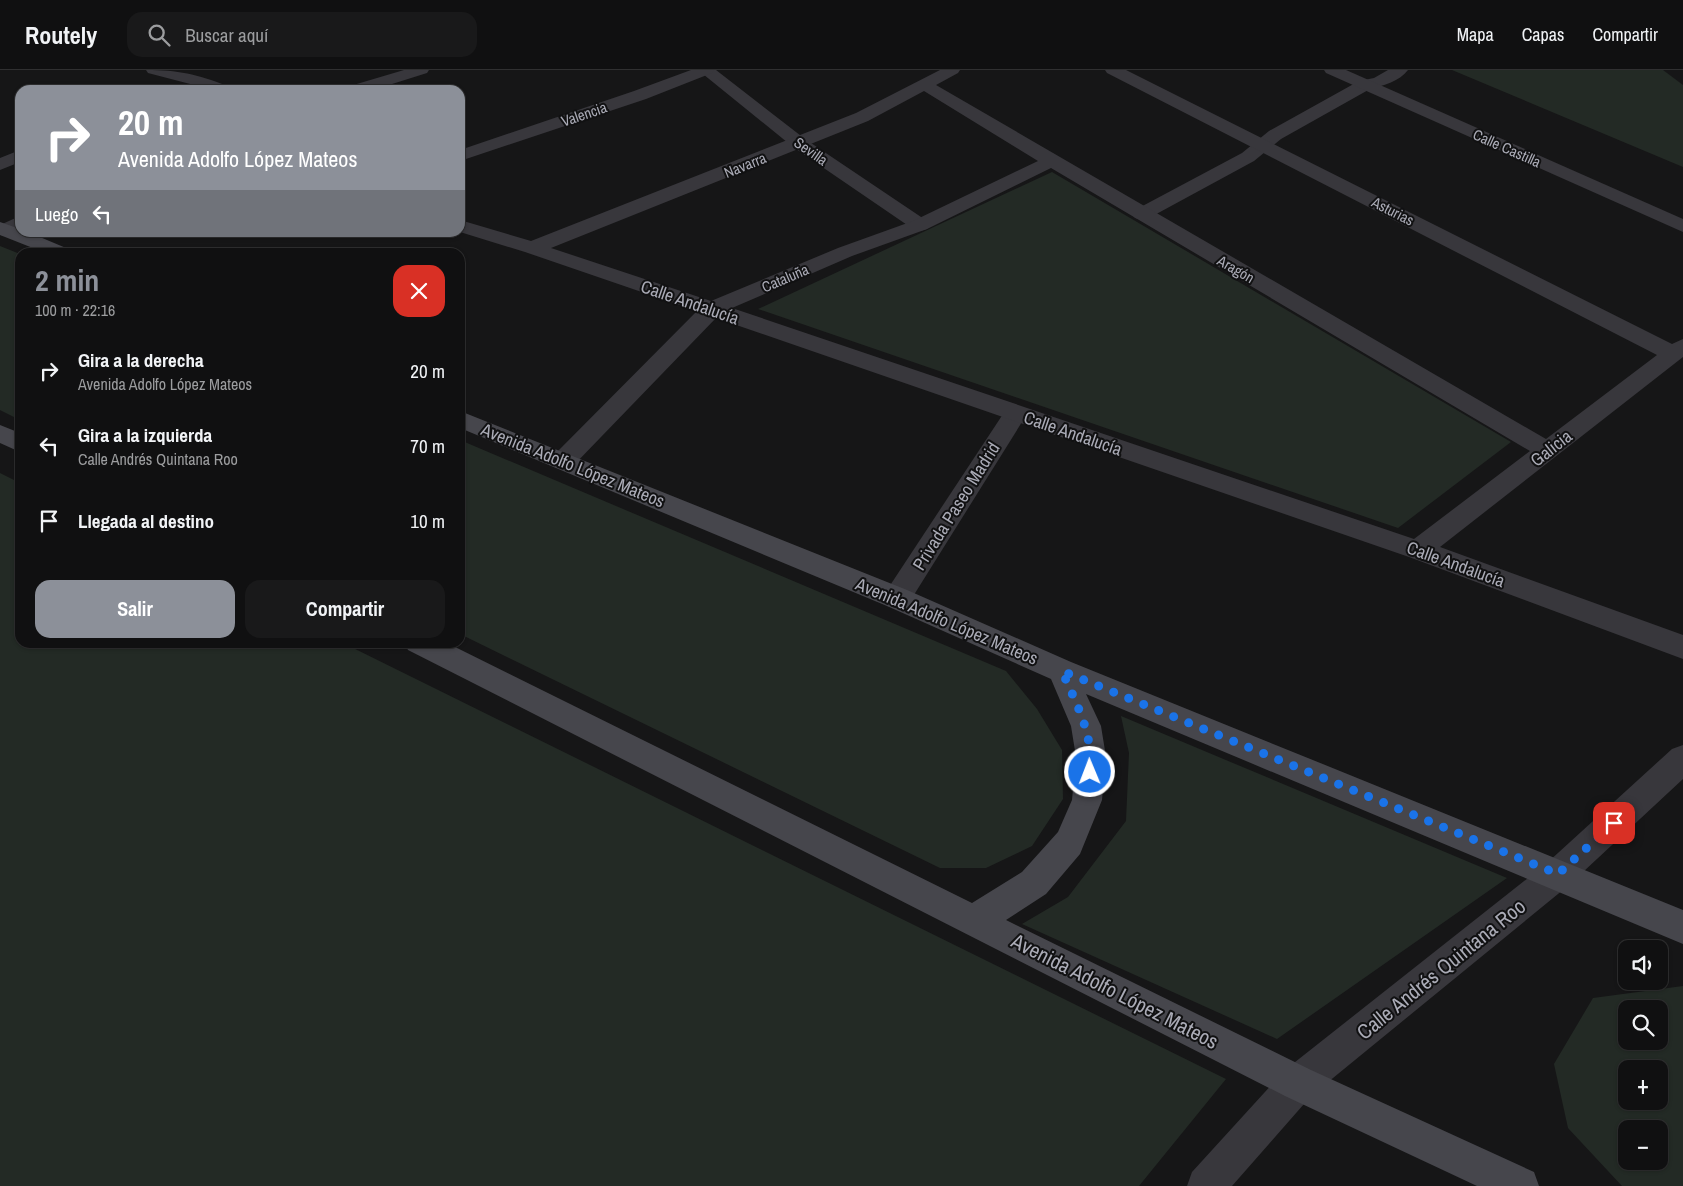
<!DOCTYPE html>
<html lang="es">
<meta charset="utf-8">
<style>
body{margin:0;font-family:"Archivo Narrow",sans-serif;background:#19191a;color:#f1f3f6;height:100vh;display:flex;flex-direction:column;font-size:19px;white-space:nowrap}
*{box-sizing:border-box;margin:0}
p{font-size:16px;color:#9c9d9f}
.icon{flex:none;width:28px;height:28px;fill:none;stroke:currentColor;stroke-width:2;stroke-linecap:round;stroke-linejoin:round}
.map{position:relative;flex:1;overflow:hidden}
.panel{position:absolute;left:15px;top:178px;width:450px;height:400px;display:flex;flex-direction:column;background:#101011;border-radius:15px;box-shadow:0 1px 4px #0004,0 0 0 1px #303031}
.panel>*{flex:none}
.hud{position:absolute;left:15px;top:15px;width:450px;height:152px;border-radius:15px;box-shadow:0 1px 4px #0004,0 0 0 1px #303031;background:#8c9099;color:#fff;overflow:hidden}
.fabs{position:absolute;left:1618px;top:870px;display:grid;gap:10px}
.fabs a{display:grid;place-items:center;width:50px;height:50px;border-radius:10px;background:#101011;box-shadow:0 1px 4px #0004,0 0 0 1px #303031;font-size:25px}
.pin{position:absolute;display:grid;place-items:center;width:42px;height:42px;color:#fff;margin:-21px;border-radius:10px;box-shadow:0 2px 8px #0006}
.me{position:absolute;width:55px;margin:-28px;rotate:359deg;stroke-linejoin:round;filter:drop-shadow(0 0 4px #0008)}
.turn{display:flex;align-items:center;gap:18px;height:105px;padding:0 20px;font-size:22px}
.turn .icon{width:65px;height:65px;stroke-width:2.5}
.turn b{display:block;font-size:35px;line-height:42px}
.then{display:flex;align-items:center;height:48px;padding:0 20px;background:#0003;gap:10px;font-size:19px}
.round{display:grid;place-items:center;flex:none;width:52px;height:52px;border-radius:15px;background:#19191a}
.summary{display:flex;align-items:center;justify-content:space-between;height:85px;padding:0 20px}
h1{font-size:30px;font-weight:800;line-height:38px;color:#8c9099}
.primary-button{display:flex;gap:10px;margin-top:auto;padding:10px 20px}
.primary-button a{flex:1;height:58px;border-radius:15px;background:#8c9099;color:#fff;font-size:20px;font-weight:800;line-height:58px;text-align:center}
.primary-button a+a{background:#19191a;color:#f1f3f6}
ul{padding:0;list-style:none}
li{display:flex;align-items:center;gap:15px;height:75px;padding:0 20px}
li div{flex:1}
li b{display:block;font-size:19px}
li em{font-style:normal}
header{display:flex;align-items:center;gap:30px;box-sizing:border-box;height:70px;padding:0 25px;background:#101011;border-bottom:1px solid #303031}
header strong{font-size:24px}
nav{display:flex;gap:28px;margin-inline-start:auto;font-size:18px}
.search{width:350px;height:45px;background:#19191a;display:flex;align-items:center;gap:12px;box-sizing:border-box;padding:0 18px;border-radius:15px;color:#9c9d9f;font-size:19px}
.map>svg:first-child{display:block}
.green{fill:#232a25;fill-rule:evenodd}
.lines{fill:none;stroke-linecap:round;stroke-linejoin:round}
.pedestrian{fill:#38373c;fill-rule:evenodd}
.minor{fill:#38373c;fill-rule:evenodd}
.tertiary{fill:#38373c;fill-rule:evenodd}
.secondary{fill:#46464c;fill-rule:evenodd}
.route{stroke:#1a73e8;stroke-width:9;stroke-dasharray:0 16.2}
.labels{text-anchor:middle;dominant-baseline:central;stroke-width:4;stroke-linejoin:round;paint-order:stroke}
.far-street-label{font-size:15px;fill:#aaabb6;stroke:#111112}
.street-label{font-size:18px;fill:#aaabb6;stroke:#111112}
.near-street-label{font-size:21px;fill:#aaabb6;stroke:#111112}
</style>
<header>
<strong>Routely</strong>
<div class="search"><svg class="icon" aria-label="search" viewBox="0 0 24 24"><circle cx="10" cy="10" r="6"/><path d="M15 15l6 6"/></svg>Buscar aquí</div>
<nav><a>Mapa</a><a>Capas</a><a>Compartir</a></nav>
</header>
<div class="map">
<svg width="1683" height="1116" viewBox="0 0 1683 1116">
<rect width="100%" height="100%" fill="#161617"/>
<g class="green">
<polygon points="1452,0 1663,0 1683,15 1683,97"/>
<polygon points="1052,102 1511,372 1398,458 758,239"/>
<polygon points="0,176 20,184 20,350 0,340"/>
<polygon points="460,370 1006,601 1037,639 1062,680 1063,729 1032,776 986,798 940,798 460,564"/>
<polygon points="0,403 20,413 20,572 343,573 1226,1009 1139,1116 0,1116"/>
<polygon points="1121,646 1507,808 1277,969 1022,854 1068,827 1126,751 1129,683"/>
<path d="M1683 916V1116H1622L1568 1058 1554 994 1593 928ZM1626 939H1659V971H1626ZM1626 999H1659V1031H1626ZM1626 1059H1659V1091H1626Z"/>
</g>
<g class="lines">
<g class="pedestrian">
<polygon points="698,0 716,0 805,69 927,151 930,155 927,159 920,161 913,159 793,77"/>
<path d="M1388 0H1408C1400 11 1383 16 1370 19L1281 69 1254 91 1149 148 1142 150 1135 148 1132 144 1135 140 1242 83 1269 61 1359 11 1374 8Z"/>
<polygon points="1015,336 1023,338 1027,344 907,536 897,539 887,536 884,528 887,520 1007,338"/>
</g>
<g class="minor">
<path d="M146 0C178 0 197 4 227 16L229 20H207L194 15 148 3Z"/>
<polygon points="404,0 429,0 427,3 373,20 348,20 350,16"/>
<polygon points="691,0 714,0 712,3 646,29 460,91 460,80 634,21"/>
<path d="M940 0H960L958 3 936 15 1546 369 1657 285 1107 3 1105 0H1126L1672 274 1683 269V287L1440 477 1683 565V589L1409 487 716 248 572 397 563 400 554 397 551 391 554 385 697 241 525 182 460 162V150L531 171 856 43ZM924 21 1038 91 913 151 838 178 711 231 551 178 868 51ZM1051 98 1530 381 1414 469 732 238 852 186 927 159Z"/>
<polygon points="1324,0 1346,0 1683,149 1683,162 1326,3"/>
<polygon points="20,80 20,92 0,100 0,88"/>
<polygon points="20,146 20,160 5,166 0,165 0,155"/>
</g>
<polygon class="tertiary" points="1683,675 1683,709 1569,815 1311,1026 1232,1116 1187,1116 1192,1102 1285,1000 1547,793 1672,679"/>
<g class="secondary">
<polygon points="0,152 20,159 20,162 28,162 66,178 69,182 43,182 0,165"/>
<polygon points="460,341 907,520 1071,592 1683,840 1683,874 1086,624 1101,656 1106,687 1102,730 1080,784 1046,824 1006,850 1311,1000 1534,1102 1539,1116 1477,1116 1285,1026 408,580 404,572 445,572 972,833 1022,802 1058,762 1072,730 1076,687 1071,656 1051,609 887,536 460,358"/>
<polygon points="0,355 20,363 20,382 0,373"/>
</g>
</g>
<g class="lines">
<path class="route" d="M1090 702C1094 665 1076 633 1062 601L1558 804 1614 753"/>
</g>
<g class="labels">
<g class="far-street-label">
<text transform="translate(584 44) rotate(-19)">Valencia</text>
<text transform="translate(1507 78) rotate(24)">Calle Castilla</text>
<text transform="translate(811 81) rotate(35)">Sevilla</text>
<text transform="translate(745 95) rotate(-22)">Navarra</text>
<text transform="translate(1393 141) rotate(27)">Asturias</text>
<text transform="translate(1236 199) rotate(30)">Aragón</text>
<text transform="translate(785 208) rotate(-23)">Cataluña</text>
</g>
<g class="street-label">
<text transform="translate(690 232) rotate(19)">Calle Andalucía</text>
<text transform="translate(1073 363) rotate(19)">Calle Andalucía</text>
<text transform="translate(1551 378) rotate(-38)">Galicia</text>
<text transform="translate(573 395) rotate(22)">Avenida Adolfo López Mateos</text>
<text transform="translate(956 436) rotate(-58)">Privada Paseo Madrid</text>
<text transform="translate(1456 494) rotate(20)">Calle Andalucía</text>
<text transform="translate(947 551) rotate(23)">Avenida Adolfo López Mateos</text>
</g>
<g class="near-street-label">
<text transform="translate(1441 899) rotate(-39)">Calle Andrés Quintana Roo</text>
<text transform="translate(1115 921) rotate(27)">Avenida Adolfo López Mateos</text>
</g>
</g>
</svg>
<div class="fabs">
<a><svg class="icon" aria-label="sound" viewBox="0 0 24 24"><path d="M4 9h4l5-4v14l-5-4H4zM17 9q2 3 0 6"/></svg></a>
<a><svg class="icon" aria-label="search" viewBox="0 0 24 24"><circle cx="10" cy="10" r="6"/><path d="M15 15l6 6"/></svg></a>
<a>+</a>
<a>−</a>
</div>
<div class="pin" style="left:1614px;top:753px;background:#d93025"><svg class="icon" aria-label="arrive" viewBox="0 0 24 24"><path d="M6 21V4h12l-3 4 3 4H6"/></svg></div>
<svg class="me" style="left:1090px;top:702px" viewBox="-20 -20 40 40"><circle r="17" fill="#1a73e8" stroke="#fff" stroke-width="3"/><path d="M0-11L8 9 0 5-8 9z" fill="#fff"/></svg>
<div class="hud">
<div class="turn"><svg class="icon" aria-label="right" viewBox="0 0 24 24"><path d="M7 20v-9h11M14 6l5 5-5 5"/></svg><div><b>20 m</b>Avenida Adolfo López Mateos</div></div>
<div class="then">Luego<svg class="icon" aria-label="left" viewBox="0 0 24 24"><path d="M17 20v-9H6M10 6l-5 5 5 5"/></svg></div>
</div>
<section class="panel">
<div class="summary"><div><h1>2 min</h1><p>100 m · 22:16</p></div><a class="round" style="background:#d93025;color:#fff"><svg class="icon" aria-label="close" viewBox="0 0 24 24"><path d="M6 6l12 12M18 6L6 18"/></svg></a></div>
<ul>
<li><svg class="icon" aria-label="right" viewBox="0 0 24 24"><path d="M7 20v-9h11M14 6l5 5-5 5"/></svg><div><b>Gira a la derecha</b><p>Avenida Adolfo López Mateos</p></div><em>20 m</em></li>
<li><svg class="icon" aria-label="left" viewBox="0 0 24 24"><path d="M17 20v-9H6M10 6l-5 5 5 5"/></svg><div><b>Gira a la izquierda</b><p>Calle Andrés Quintana Roo</p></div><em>70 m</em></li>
<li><svg class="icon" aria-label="arrive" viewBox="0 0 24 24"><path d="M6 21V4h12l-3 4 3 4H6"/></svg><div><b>Llegada al destino</b></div><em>10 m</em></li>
</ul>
<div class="primary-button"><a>Salir</a><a>Compartir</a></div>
</section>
</div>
